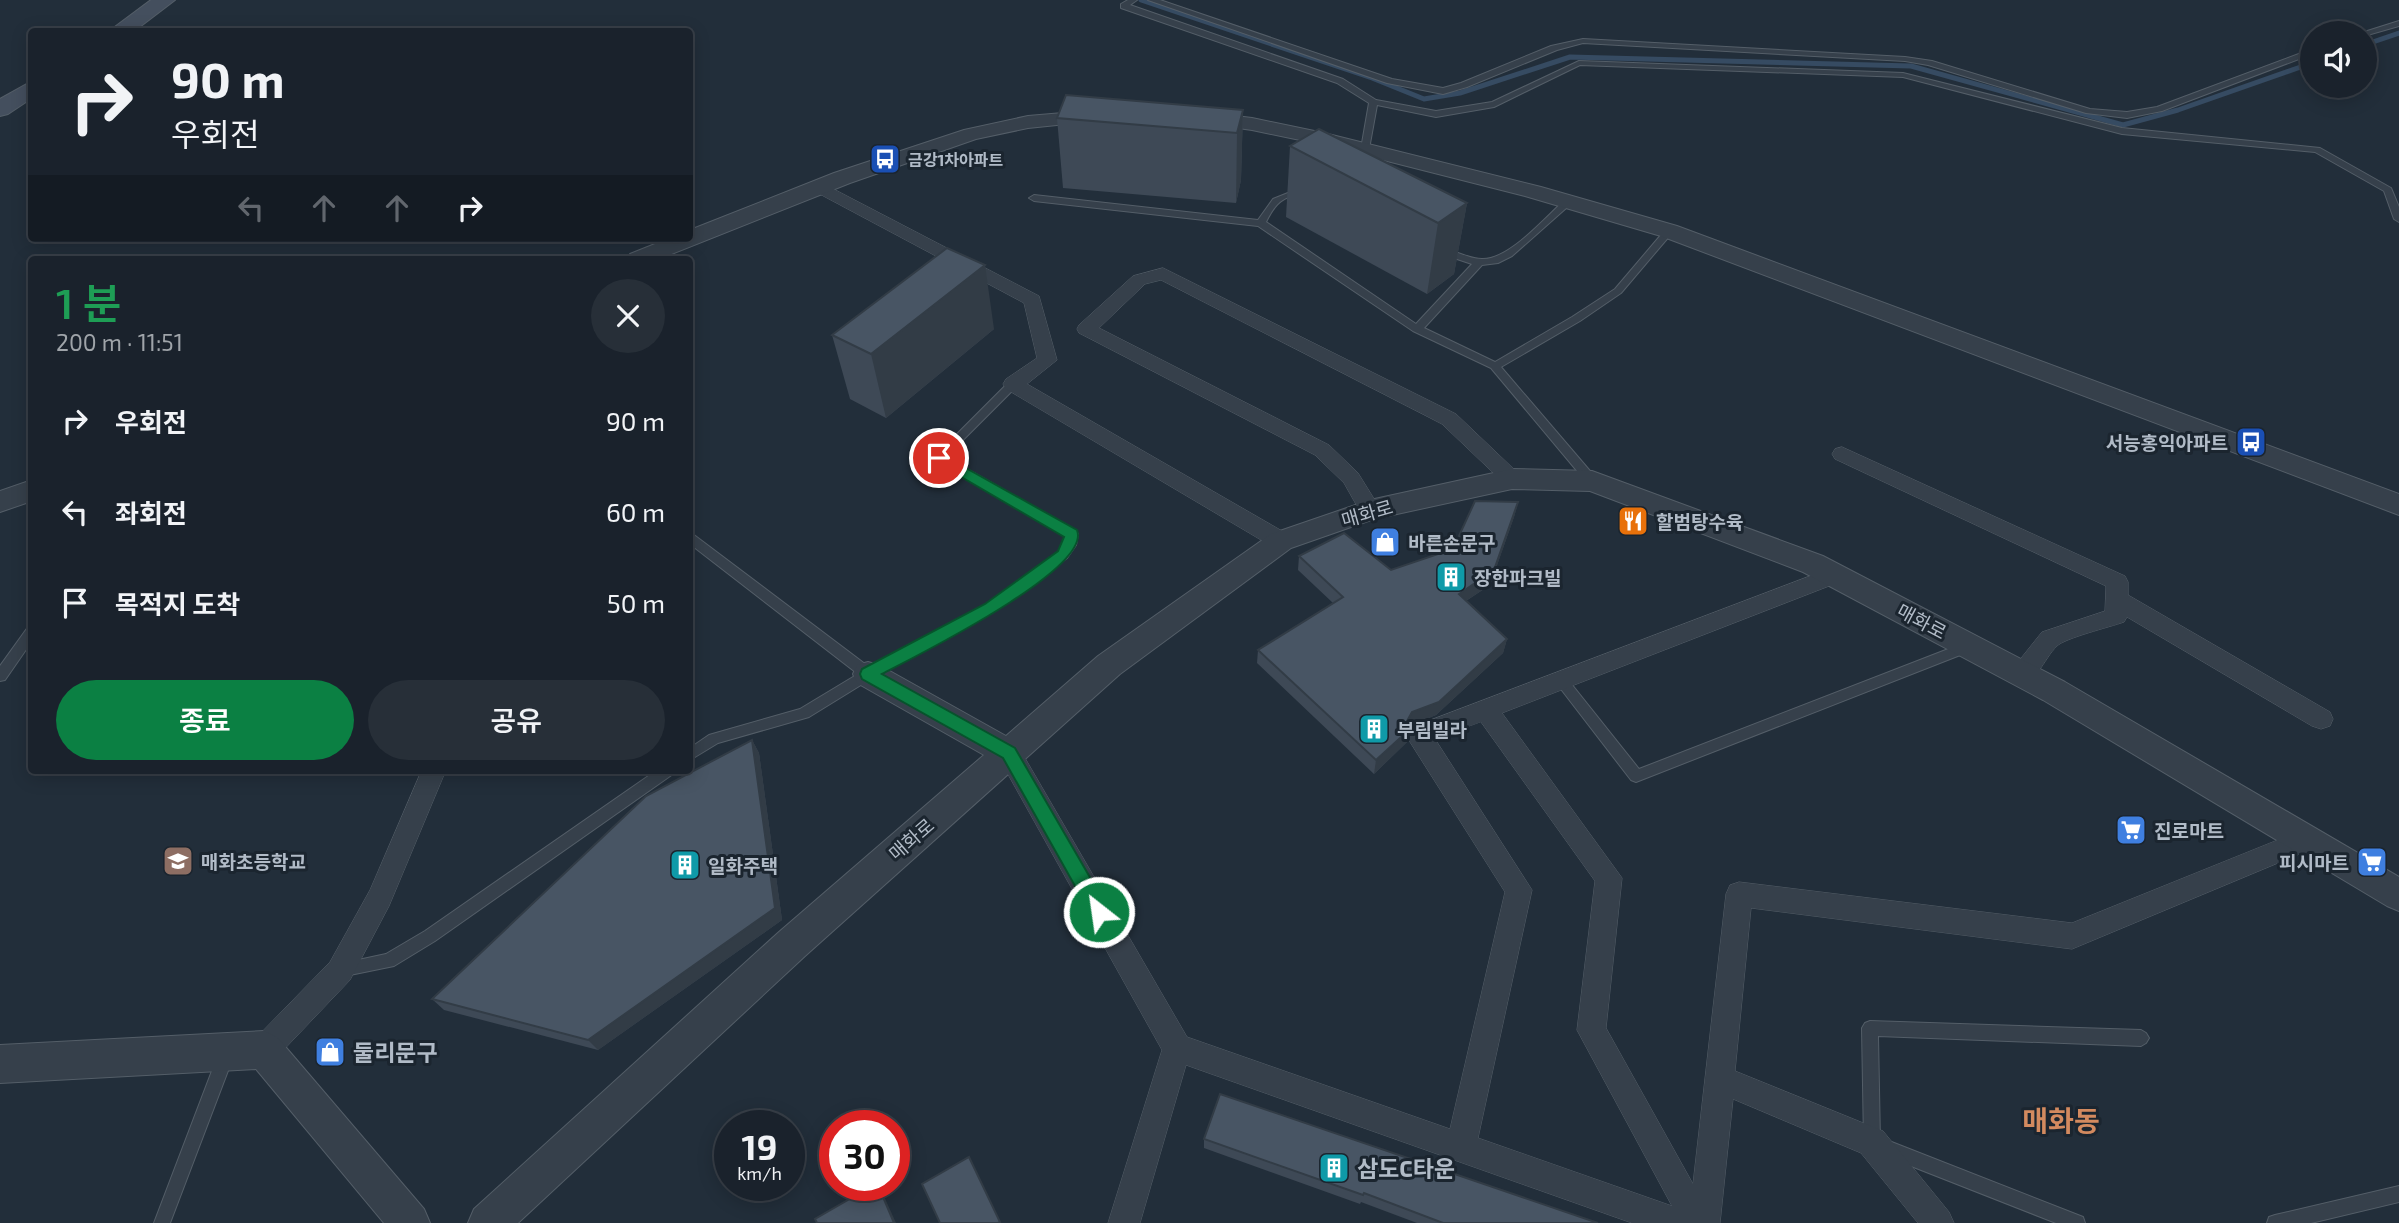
<!DOCTYPE html>
<html lang="ko">
<meta charset="utf-8">
<style>
body{margin:0;font-family:"Exo 2","Noto Sans KR",sans-serif;background:#272f38;color:#f1f3f6;height:100vh;display:flex;flex-direction:column;font-size:26px;white-space:nowrap}
*{box-sizing:border-box;margin:0}
p{font-size:23px;color:#9fa4a9}
.icon{flex:none;width:38px;height:38px;fill:none;stroke:currentColor;stroke-width:2;stroke-linecap:round;stroke-linejoin:round}
.map{position:relative;flex:1;overflow:hidden}
.drawer{position:absolute;left:28px;top:256px;width:665px;height:518px;display:flex;flex-direction:column;background:#1a222c;border-radius:7px;box-shadow:0 4px 18px #0003,0 0 0 2px #383f48}
.drawer>*{flex:none}
.hud{position:absolute;left:28px;top:28px;width:665px;height:214px;border-radius:7px;box-shadow:0 4px 18px #0003,0 0 0 2px #383f48;background:#1a222c;color:#f1f3f6;overflow:hidden}
.tools{position:absolute;left:2300px;top:21px;display:grid;gap:14px}
.tools a{display:grid;place-items:center;width:77px;height:77px;border-radius:50%;background:#1a222c;box-shadow:0 4px 18px #0003,0 0 0 2px #383f48;font-size:35px}
.speed{position:absolute;left:714px;top:1110px;display:flex;gap:14px;font-size:35px;font-weight:700;text-align:center}
.speed>*{display:grid;place-content:center;width:91px;height:91px;border-radius:50%;background:#1a222c;box-shadow:0 4px 18px #0003,0 0 0 2px #383f48;line-height:1}
.speed small{font-size:18px;font-weight:400}
.speed .limit{border:10px solid #d22;background:#fff;color:#111}
.pin{position:absolute;display:grid;place-items:center;width:60px;height:60px;color:#fff;margin:-30px;border:4px solid #fff;border-radius:50%;box-shadow:0 2px 7px #0007}
.me{position:absolute;width:77px;margin:-38px;rotate:330deg;stroke-linejoin:round;filter:drop-shadow(0 0 5px #0008)}
.turn{display:flex;align-items:center;gap:24px;height:147px;padding:0 28px;font-size:32px}
.turn .icon{width:91px;height:91px;stroke-width:2.5}
.turn b{display:block;font-size:49px;line-height:60px}
.lanes{display:flex;align-items:center;height:66px;padding:0 28px;background:#0003;justify-content:center;gap:35px;direction:ltr}
.lanes .off{opacity:.35}
.round{display:grid;place-items:center;flex:none;width:74px;height:74px;border-radius:37px;background:#272f38}
.summary{display:flex;align-items:center;justify-content:space-between;height:119px;padding:0 28px}
h1{font-size:42px;font-weight:600;line-height:52px;color:#1e9e55}
.action{display:flex;gap:14px;margin-top:auto;padding:14px 28px}
.action a{flex:1;height:80px;border-radius:42px;background:#0b8043;color:#fff;font-size:28px;font-weight:600;line-height:80px;text-align:center}
.action a+a{background:#272f38;color:#f1f3f6}
ul{padding:0;list-style:none}
li{display:flex;align-items:center;gap:21px;height:91px;padding:0 28px}
li div{flex:1}
li b{display:block;font-size:26px}
li em{font-style:normal}
.map>svg:first-child{display:block}
.lines{fill:none;stroke-linecap:round;stroke-linejoin:round}
.stream{stroke:#364b62;stroke-width:5}
.service-casing{stroke:#545e68;stroke-width:2}
.minor-casing{stroke:#545e68;stroke-width:1}
.tertiary-casing{stroke:#545e68;stroke-width:2}
.secondary-casing{stroke:#545e68;stroke-width:2}
.service{fill:#36404b;fill-rule:evenodd}
.minor{fill:#36404b;fill-rule:evenodd}
.tertiary{fill:#36404b;fill-rule:evenodd}
.secondary{fill:#444f5e;fill-rule:evenodd}
.wall{fill:#3e4956}
.shaded-wall{fill:#323c46}
.building{fill:#485564;stroke:#323c46;stroke-width:2}
.route{fill:#0b8043;stroke:#07532c;stroke-width:2}
.labels{text-anchor:middle;dominant-baseline:central;stroke-width:6;stroke-linejoin:round;paint-order:stroke}
.far-poi-label{font-size:16px;font-weight:bold;fill:#b1bbc7;stroke:#1b252f;text-anchor:start}
.poi-label{font-size:19px;font-weight:bold;fill:#b1bbc7;stroke:#1b252f;text-anchor:start}
.street-label{font-size:19px;fill:#b1bbc7;stroke:#1b252f}
.near-poi-label{font-size:23px;font-weight:bold;fill:#b1bbc7;stroke:#1b252f;text-anchor:start}
.near-quarter-label{font-size:28px;font-weight:bold;fill:#d38a5f;stroke:#1b252f}
</style>
<div class="map">
<svg width="2399" height="1223" viewBox="0 0 2399 1223">
<rect width="100%" height="100%" fill="#222e3a"/>
<g class="lines">
<g class="stream">
<polyline points="1141,0 1372,78 1424,99 1460,93 1570,57 1911,66 2123,125 2178,110 2312,63"/>
<polyline points="2364,45 2399,33"/>
</g>
<g class="service-casing">
<g id="service">
<polygon points="1128,0 1137,0 1130,5 1343,79 1376,100 1436,111 1492,102 1579,61 1903,73 2122,128 2320,148 2391,188 2399,207 2399,222 2394,219 2384,191 2315,152 2122,134 1903,77 1580,65 1494,107 1436,117 1377,105 1369,149 1365,152 1361,149 1369,103 1337,83 1121,8 1121,4"/>
<polygon points="1148,0 1160,0 1392,79 1443,88 1461,83 1551,46 1583,39 1905,57 1932,61 2090,109 2127,112 2157,107 2312,49 2312,54 2162,111 2127,118 2086,113 1928,65 1905,61 1583,43 1557,50 1467,87 1443,94 1387,83"/>
<polygon points="2399,21 2399,26 2364,36 2364,33 2361,33"/>
<path d="M1293 191 1301 190 1306 193C1300 196 1296 195 1289 197 1277 201 1271 212 1266 222L1416 324 1472 264 1439 253V249C1453 248 1467 259 1482 259 1510 260 1546 216 1567 198H1573V202L1512 256 1498 263 1482 265 1424 328 1495 362 1572 317 1615 289 1666 229H1672V233L1621 293 1580 321 1501 367 1596 478 1598 481 1596 484H1588L1491 368 1413 331 1258 226 1034 201 1029 198 1034 195 1258 220 1273 199Z"/>
<polygon points="1013,380 1017,382 1018,384 1017,386 946,457 1076,531 1078,534 1076,545 1067,558 994,611 895,664 809,717 718,743 690,760 690,748 709,735 800,709 858,674 690,544 690,534 694,535 869,667 986,605 1059,552 1064,544 1066,536 935,461 933,458 1009,382"/>
<polygon points="32,625 32,641 5,680 0,681 0,666 28,627"/>
<polygon points="1969,641 1973,642 1975,646 1973,650 1636,782 1631,780 1554,680 1555,676 1565,676 1639,769"/>
<polygon points="657,770 675,770 673,774 435,941 394,966 340,977 335,975 333,970 335,965 386,954 425,931"/>
<polygon points="1870,1021 2141,1030 2146,1033 2149,1038 2146,1043 2141,1046 1878,1036 1880,1142 1878,1148 1872,1150 1866,1148 1864,1142 1862,1028 1865,1023"/>
<polygon points="226,1047 232,1050 234,1055 170,1223 154,1223 218,1055 220,1050"/>
<polygon points="1889,1141 2083,1217 2085,1223 2056,1223 1883,1155 1881,1149 1883,1143"/>
<polygon points="2399,1186 2399,1202 2311,1223 2267,1223 2269,1217 2275,1215"/>
</g>
</g>
<g class="minor-casing">
<g id="minor">
<polygon points="820,182 1039,296 1057,360 1027,384 1289,535 1292,541 1289,547 1281,549 1273,547 1006,389 1003,384 1006,379 1037,358 1024,303 814,191 812,187 814,183"/>
<polygon points="1163,268 1456,414 1519,474 1522,479 1519,484 1512,486 1505,484 1442,424 1161,280 1145,284 1099,328 1329,445 1358,473 1381,510 1378,515 1370,518 1362,515 1344,483 1315,455 1079,333 1077,329 1079,325 1133,276"/>
<path d="M1842 447 2125 576 2128 582V595L2330 712 2333 719 2330 726 2321 729 2312 726 2127 617 2124 622C2110 627 2065 638 2057 646 2043 659 2036 688 2014 681L2010 674 2014 667 2042 632 2105 611 2106 586 1835 459 1832 454 1835 449Z"/>
<path d="M1834 567 1842 569 1845 575 1842 581 1502 713 1622 878 1606 1028 1693 1184 1726 894 1730 885 1739 882 2072 923 2305 829 2314 832 2318 840 2314 848 2072 949 1751 908 1735 1071 1883 1131 1949 1212 1954 1223H1918L1861 1153 1733 1099 1720 1223H1632L1186 1065 1140 1223H1108L1162 1050 1000 760 997 753 1000 746 1009 743 1018 746 1187 1037 1450 1129 1505 892 1410 742 1407 735 1410 728ZM1481 722 1595 881 1577 1030 1672 1206 1478 1138 1532 890 1435 739Z"/>
<polygon points="422,770 446,770 389,906 350,980 274,1060 264,1064 254,1060 250,1050 254,1040 330,962 370,890"/>
</g>
</g>
<g class="tertiary-casing">
<g id="tertiary">
<polygon points="1098,110 1105,112 1108,116 1105,120 1028,128 976,139 850,183 659,259 626,259 630,254 670,238 690,238 690,230 834,173 964,130 1028,116"/>
<polygon points="1203,112 1252,118 1324,133 1541,187 1677,226 2399,494 2399,515 1661,236 1525,196 1324,145 1252,130 1196,122 1193,118 1196,114"/>
<polygon points="1512,469 1592,471 1823,556 2065,682 2399,877 2399,911 2387,906 2043,700 1803,572 1590,491 1512,489 1374,519 1291,548 1120,674 805,956 518,1223 468,1223 474,1209 779,932 984,755 857,683 853,674 857,665 868,662 879,665 1006,736 1098,656 1271,534 1370,500"/>
<polygon points="32,480 32,501 0,512 0,491"/>
<polygon points="264,1031 277,1037 424,1209 430,1223 384,1223 256,1069 0,1083 0,1045"/>
</g>
</g>
<g class="secondary-casing">
<g id="secondary">
<polygon points="151,0 175,0 133,32 108,32"/>
<polygon points="32,81 32,98 8,114 0,116 0,99"/>
</g>
</g>
<use href="#service" class="service"/>
<use href="#minor" class="minor"/>
<use href="#tertiary" class="tertiary"/>
<use href="#secondary" class="secondary"/>
</g>
<g class="wall">
<polygon points="1243,110 1241,180 1236,203 1063,188 1057,118"/>
<polygon points="1290,146 1467,203 1454,274 1427,294 1286,217"/>
<polygon points="994,329 886,418 850,399 832,335"/>
<polygon points="1518,502 1514,517 1490,585 1466,601 1507,639 1503,653 1436,715 1409,726 1407,742 1374,774 1257,663 1258,650 1333,603 1298,570 1299,556 1391,570 1453,549"/>
<polygon points="752,740 759,753 782,920 598,1050 444,1010 432,999"/>
<polygon points="1204,1139 1598,1223 1417,1223 1361,1202 1360,1204 1204,1148"/>
</g>
<g class="shaded-wall">
<polygon points="1243,110 1241,180 1236,203 1237,133"/>
<polygon points="1467,203 1454,274 1427,294 1438,223"/>
<polygon points="985,265 994,329 886,418 871,354"/>
<polygon points="1518,502 1514,517 1490,585 1455,608 1459,594"/>
<polygon points="1507,639 1503,653 1436,715 1409,726 1407,721 1412,712"/>
<polygon points="1410,729 1407,742 1374,774 1376,760"/>
<polygon points="752,740 759,753 782,920 598,1050 588,1040"/>
<polygon points="878,1185 882,1192 896,1223 894,1223"/>
</g>
<g class="building">
<polygon points="1066,95 1243,110 1237,133 1057,118"/>
<polygon points="1319,129 1467,203 1438,223 1290,146"/>
<polygon points="947,248 985,265 871,354 832,335"/>
<polygon points="1475,501 1518,502 1494,570 1459,594 1507,639 1439,702 1412,712 1407,721 1410,729 1376,760 1258,650 1343,597 1299,556 1344,533 1391,570 1453,549"/>
<polygon points="752,740 775,908 588,1040 432,999 646,796"/>
<polygon points="1220,1094 1598,1223 1443,1223 1364,1193 1363,1195 1204,1139"/>
<polygon points="969,1157 1000,1222 998,1223 940,1223 922,1184"/>
<polygon points="874,1185 878,1185 894,1223 817,1223 815,1219"/>
</g>
<path class="route" d="M939 453 1077 530C1093 569 914 657 882 674L1015 748 1106 905 1109 912 1106 918 1099 920 1093 918 1003 758 862 679 860 674 862 669 985 604 1058 551 1064 537 934 461 932 458Z"/>
<defs>
<g id="bus-square" transform="scale(1.575)"><rect x="-9" y="-9" width="18" height="18" rx="4" fill="#1a4fb4" stroke="#1b252f"/><path d="M-5-6H5V4H4V6H2V4H-2V6H-4V4H-5ZM-3.5-4V0h7V-4ZM-3.5 1.2v1.5H-2V1.2ZM2 1.2v1.5H3.5V1.2Z" fill="#fff"/></g>
<g id="restaurant-square" transform="scale(1.575)"><rect x="-9" y="-9" width="18" height="18" rx="4" fill="#e8710a" stroke="#1b252f"/><path d="M-5-6h1v4h1v-4h1v4h1v-4h1v5L-1.5 .5V6h-2V.5L-5-1ZM5-6V6H3V1.5H1.5Q1.5-4 5-6Z" fill="#fff"/></g>
<g id="shop-square" transform="scale(1.575)"><rect x="-9" y="-9" width="18" height="18" rx="4" fill="#3f7fe0" stroke="#1b252f"/><path d="M-5-2.5h2.3a2.7 3.5 0 0 1 5.4 0H5L5.5 6h-11ZM-1.5-2.5h3a1.5 2.3 0 0 0-3 0Z" fill="#fff"/></g>
<g id="building-square" transform="scale(1.575)"><rect x="-9" y="-9" width="18" height="18" rx="4" fill="#0f9aa8" stroke="#1b252f"/><path d="M-4-6H4V6H1V3H-1V6H-4ZM-2.5-4.3h1.7v1.8h-1.7ZM.8-4.3h1.7v1.8H.8ZM-2.5-1h1.7V.8h-1.7ZM.8-1h1.7V.8H.8Z" fill="#fff"/></g>
<g id="supermarket-square" transform="scale(1.575)"><rect x="-9" y="-9" width="18" height="18" rx="4" fill="#3f7fe0" stroke="#1b252f"/><path d="M-6-5.5h2.5l.6 2H6L4.5 2H-2.5L-4.4-4H-6ZM-1.5 3.2a1.3 1.3 0 1 0 .1 0ZM3 3.2a1.3 1.3 0 1 0 .1 0Z" fill="#fff"/></g>
<g id="school-square" transform="scale(1.575)"><rect x="-9" y="-9" width="18" height="18" rx="4" fill="#8d6e63" stroke="#1b252f"/><path d="M0-5L7-2L0 1L-7-2ZM-4 1L0 2.5L4 1V4Q0 6-4 4Z" fill="#fff"/></g>
</defs>
<g fill-rule="evenodd">
<use href="#bus-square" x="885" y="159"/>
<use href="#bus-square" x="2251" y="442"/>
<use href="#restaurant-square" x="1633" y="521"/>
<use href="#shop-square" x="1385" y="542"/>
<use href="#building-square" x="1451" y="577"/>
<use href="#building-square" x="1374" y="729"/>
<use href="#supermarket-square" x="2131" y="830"/>
<use href="#school-square" x="178" y="861"/>
<use href="#supermarket-square" x="2372" y="862"/>
<use href="#building-square" x="685" y="865"/>
<use href="#shop-square" x="330" y="1052"/>
<use href="#building-square" x="1334" y="1168"/>
</g>
<g class="labels">
<g class="far-poi-label">
<text x="908" y="159">금강1차아파트</text>
</g>
<g class="poi-label">
<text x="2228" y="442" text-anchor="end">서능홍익아파트</text>
<text x="1656" y="521">할범탕수육</text>
<text x="1408" y="542">바른손문구</text>
<text x="1474" y="577">장한파크빌</text>
<text x="1397" y="729">부림빌라</text>
<text x="2154" y="830">진로마트</text>
<text x="201" y="861">매화초등학교</text>
<text x="2349" y="862" text-anchor="end">피시마트</text>
<text x="708" y="865">일화주택</text>
</g>
<g class="street-label">
<text transform="translate(1367 513) rotate(-16)">매화로</text>
<text transform="translate(1922 621) rotate(28)">매화로</text>
<text transform="translate(911 839) rotate(-41)">매화로</text>
</g>
<g class="near-poi-label">
<text x="353" y="1052">둘리문구</text>
<text x="1357" y="1168">삼도C타운</text>
</g>
<g class="near-quarter-label">
<text x="2061" y="1120">매화동</text>
</g>
</g>
</svg>
<div class="tools">
<a><svg class="icon" aria-label="sound" viewBox="0 0 24 24"><path d="M4 9h4l5-4v14l-5-4H4zM17 9q2 3 0 6"/></svg></a>
</div>
<div class="speed"><div>19<small>km/h</small></div><div class="limit">30</div></div>
<div class="pin" style="left:939px;top:458px;background:#d93025"><svg class="icon" aria-label="arrive" viewBox="0 0 24 24"><path d="M6 21V4h12l-3 4 3 4H6"/></svg></div>
<svg class="me" style="left:1099px;top:912px" viewBox="-20 -20 40 40"><circle r="17" fill="#0b8043" stroke="#fff" stroke-width="3"/><path d="M0-11L8 9 0 5-8 9z" fill="#fff"/></svg>
<div class="hud">
<div class="turn"><svg class="icon" aria-label="right" viewBox="0 0 24 24"><path d="M7 20v-9h11M14 6l5 5-5 5"/></svg><div><b>90 m</b>우회전</div></div>
<div class="lanes"><svg class="icon off" aria-label="left" viewBox="0 0 24 24"><path d="M17 20v-9H6M10 6l-5 5 5 5"/></svg><svg class="icon off" aria-label="ahead" viewBox="0 0 24 24"><path d="M12 20V5M6 11l6-6 6 6"/></svg><svg class="icon off" aria-label="ahead" viewBox="0 0 24 24"><path d="M12 20V5M6 11l6-6 6 6"/></svg><svg class="icon" aria-label="right" viewBox="0 0 24 24"><path d="M7 20v-9h11M14 6l5 5-5 5"/></svg></div>
</div>
<section class="drawer">
<div class="summary"><div><h1>1 분</h1><p>200 m · 11:51</p></div><a class="round"><svg class="icon" aria-label="close" viewBox="0 0 24 24"><path d="M6 6l12 12M18 6L6 18"/></svg></a></div>
<ul>
<li><svg class="icon" aria-label="right" viewBox="0 0 24 24"><path d="M7 20v-9h11M14 6l5 5-5 5"/></svg><div><b>우회전</b></div><em>90 m</em></li>
<li><svg class="icon" aria-label="left" viewBox="0 0 24 24"><path d="M17 20v-9H6M10 6l-5 5 5 5"/></svg><div><b>좌회전</b></div><em>60 m</em></li>
<li><svg class="icon" aria-label="arrive" viewBox="0 0 24 24"><path d="M6 21V4h12l-3 4 3 4H6"/></svg><div><b>목적지 도착</b></div><em>50 m</em></li>
</ul>
<div class="action"><a>종료</a><a>공유</a></div>
</section>
</div>
